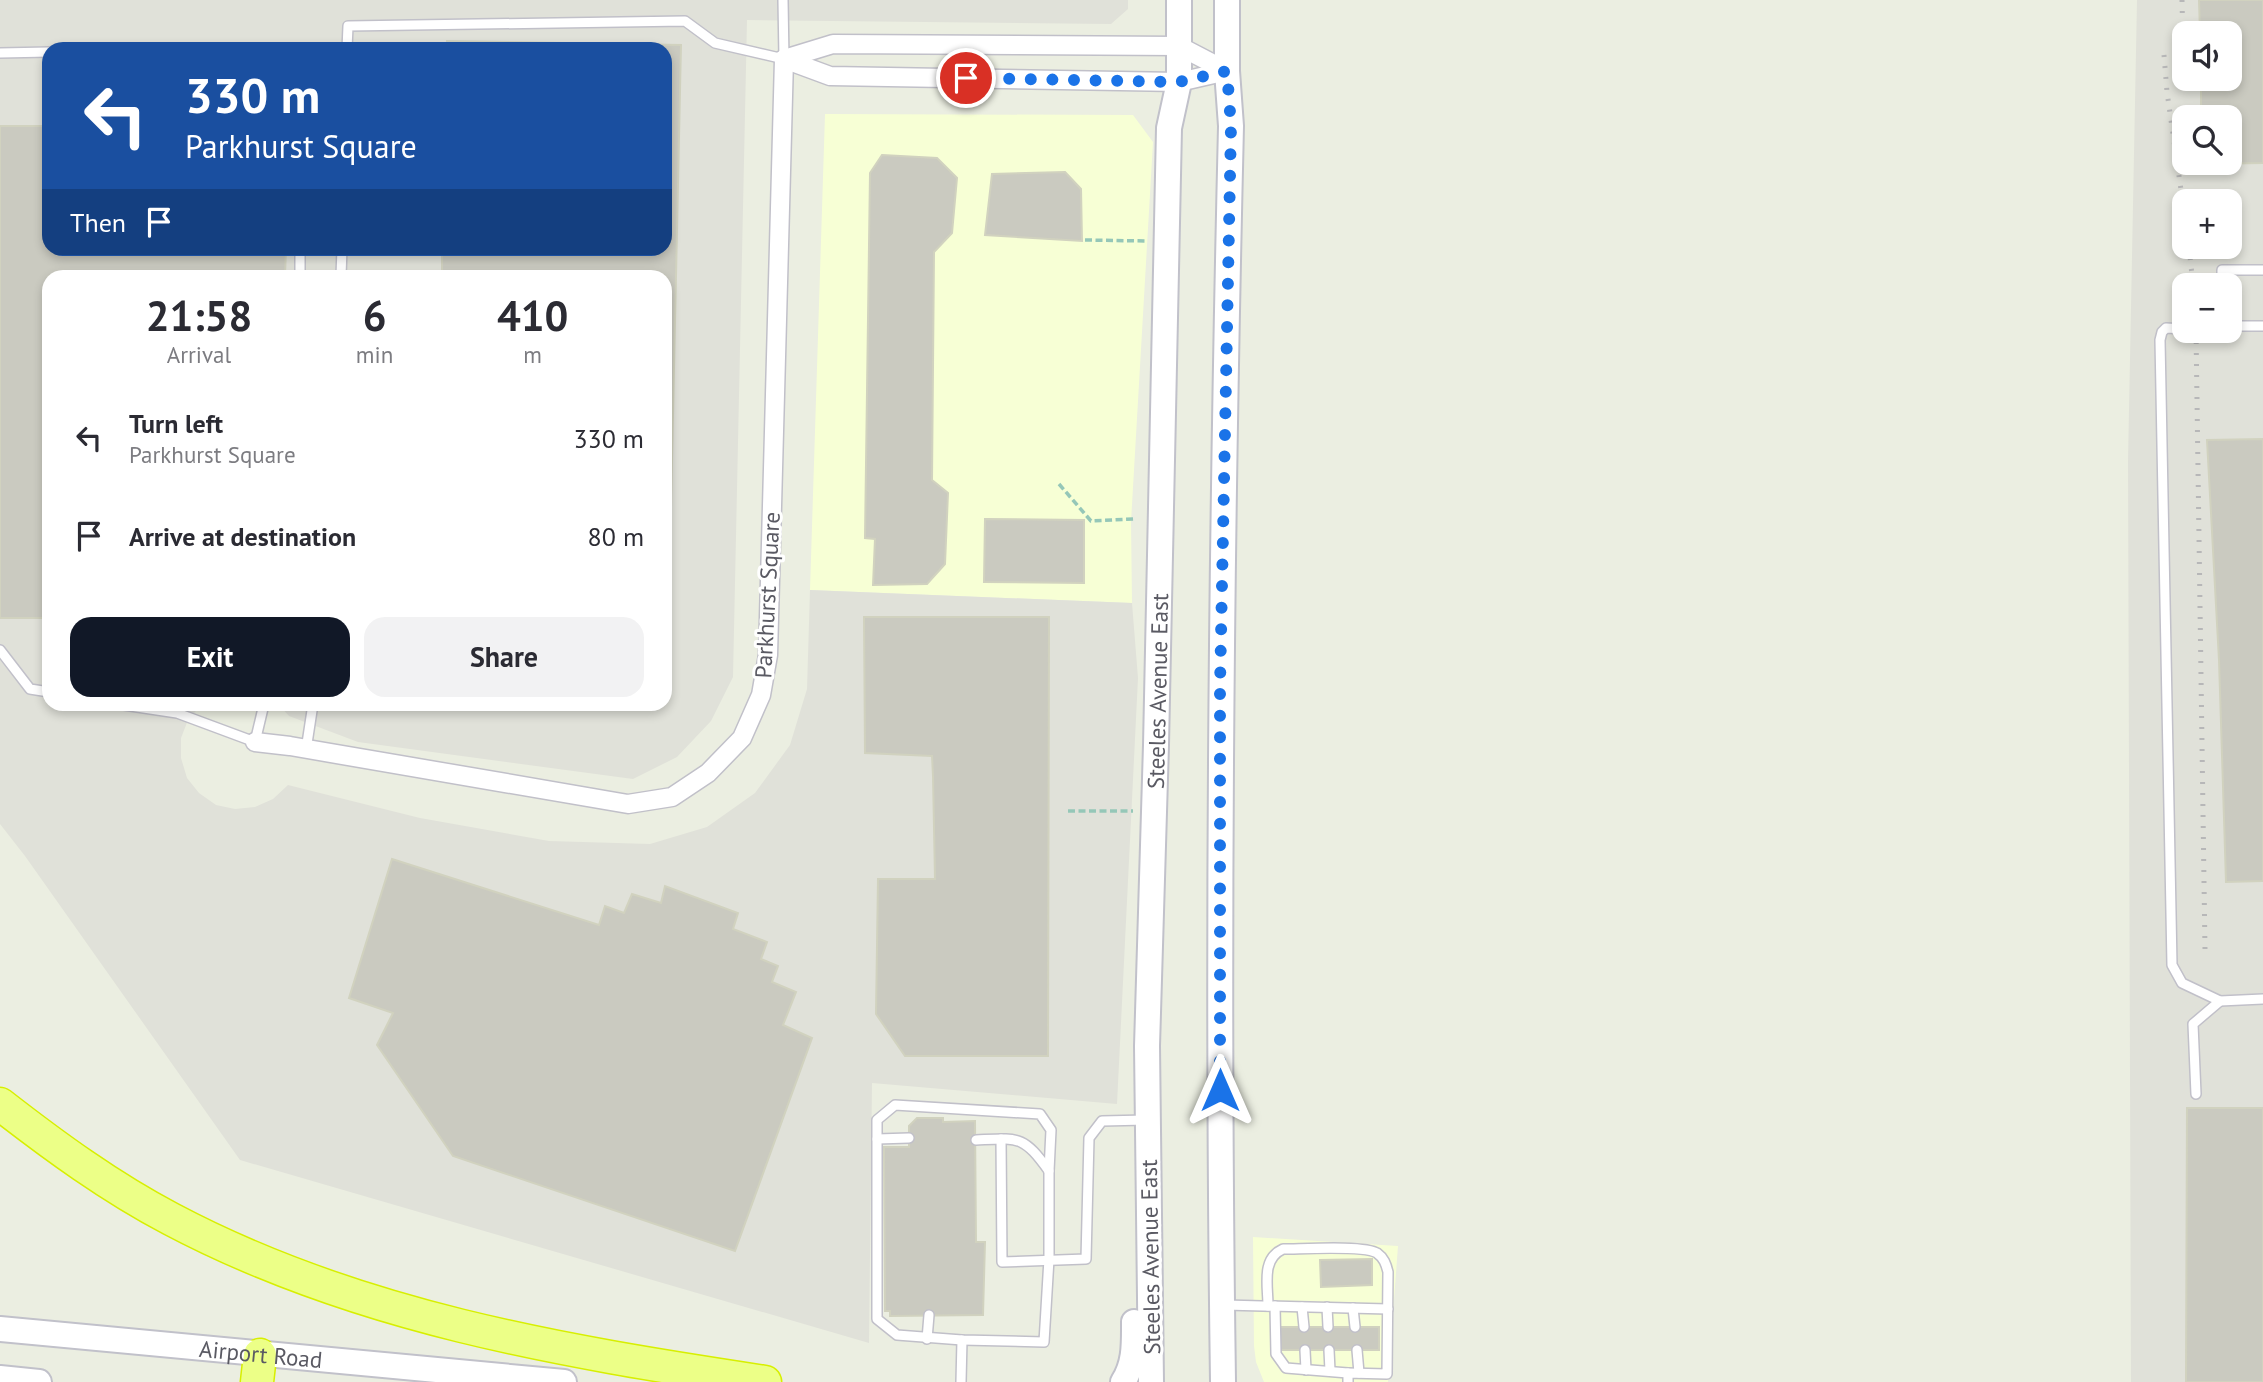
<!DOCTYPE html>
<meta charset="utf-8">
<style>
body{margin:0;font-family:"PT Sans",sans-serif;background:#f2f2f3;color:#2b2b33;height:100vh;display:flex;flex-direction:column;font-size:26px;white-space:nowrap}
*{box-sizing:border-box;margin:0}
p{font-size:23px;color:#7c7c81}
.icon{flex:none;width:38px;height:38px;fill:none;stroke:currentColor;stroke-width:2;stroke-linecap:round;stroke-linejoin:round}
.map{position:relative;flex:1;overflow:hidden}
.drawer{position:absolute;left:42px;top:270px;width:630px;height:441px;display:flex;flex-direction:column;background:#fff;border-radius:21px;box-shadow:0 4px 10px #0003}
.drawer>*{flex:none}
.guide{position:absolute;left:42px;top:42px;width:630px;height:214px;border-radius:21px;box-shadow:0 4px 10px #0003;background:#1a4fa0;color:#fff;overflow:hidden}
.controls{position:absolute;left:2172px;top:21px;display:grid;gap:14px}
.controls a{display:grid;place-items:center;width:70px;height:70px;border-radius:14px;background:#fff;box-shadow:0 4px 10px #0003;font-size:35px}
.pin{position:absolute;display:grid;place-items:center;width:60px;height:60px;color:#fff;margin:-30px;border:4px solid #fff;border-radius:50%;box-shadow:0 2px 7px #0007}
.me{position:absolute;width:77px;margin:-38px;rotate:0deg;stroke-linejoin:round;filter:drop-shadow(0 0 5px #0008)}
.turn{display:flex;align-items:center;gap:24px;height:147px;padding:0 28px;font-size:32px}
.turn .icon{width:91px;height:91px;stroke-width:2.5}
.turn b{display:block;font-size:49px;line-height:60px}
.then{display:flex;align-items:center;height:66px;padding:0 28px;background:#0003;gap:14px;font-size:26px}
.eta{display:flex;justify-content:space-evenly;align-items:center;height:119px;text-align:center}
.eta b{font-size:42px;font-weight:700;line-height:49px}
.cta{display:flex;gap:14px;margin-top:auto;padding:14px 28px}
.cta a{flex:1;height:80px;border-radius:21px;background:#111827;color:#fff;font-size:28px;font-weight:700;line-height:80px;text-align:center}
.cta a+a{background:#f2f2f3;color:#2b2b33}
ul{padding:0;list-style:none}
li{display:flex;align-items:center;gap:21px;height:98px;padding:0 28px}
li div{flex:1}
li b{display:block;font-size:26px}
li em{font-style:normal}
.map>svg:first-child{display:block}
.commercial{fill:#f7ffd5}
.industrial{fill:#e0e1d9;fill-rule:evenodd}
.building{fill:#cacac0;stroke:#d1d2bf;stroke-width:2}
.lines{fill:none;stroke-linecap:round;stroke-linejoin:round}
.lane-casing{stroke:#c1c0c9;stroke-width:12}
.street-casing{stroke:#c1c0c9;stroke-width:21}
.secondary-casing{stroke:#c1c1ca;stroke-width:28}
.highway-casing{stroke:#d7ef00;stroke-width:35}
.path{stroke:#95c7b8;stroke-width:3.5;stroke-dasharray:7 3.5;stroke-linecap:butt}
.lane{stroke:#fff;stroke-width:9}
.street{stroke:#fff;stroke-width:18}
.secondary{stroke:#fff;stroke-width:24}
.highway{stroke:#ecff87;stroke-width:32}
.rail{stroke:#b7b7b8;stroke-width:5;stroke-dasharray:2 9;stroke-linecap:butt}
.route{stroke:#1a73e8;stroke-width:12;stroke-dasharray:0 21.6}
.labels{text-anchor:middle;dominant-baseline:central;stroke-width:6;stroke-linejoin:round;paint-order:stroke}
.street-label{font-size:23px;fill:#5a5a63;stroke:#fff}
</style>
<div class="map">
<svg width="2263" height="1382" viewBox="0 0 2263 1382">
<rect width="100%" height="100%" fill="#ebeee1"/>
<g class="commercial">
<polygon points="825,114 1133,115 1153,142 1131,522 1132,603 810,590"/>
<polygon points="1253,1237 1398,1246 1388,1382 1264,1382 1256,1362 1254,1346"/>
</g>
<g class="industrial">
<path d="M0 0H1128V9L1111 24 747 20 733 677 711 721 677 757 633 779 358 742 289 716 278 704H665V276H49V704H202L188 720 181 738V758L187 778 199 793 216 805 235 809 255 807 273 799 288 785 420 818 549 841 650 844 707 827 755 793 790 745 807 689 810 590 1132 603 1138 678 1117 1104 872 1083 869 1343 240 1160 25 856 0 824ZM49 49H665V248H49Z"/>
<path d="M2137 0H2263V1382H2131L2128 462ZM2184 33H2230V79H2184ZM2184 117H2230V163H2184ZM2184 201H2230V247H2184ZM2184 285H2230V331H2184Z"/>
</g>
<g class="building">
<polygon points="2199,0 2263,0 2263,163 2202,164 2230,163 2230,117 2201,117 2201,79 2230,79 2230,33 2200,33"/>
<polygon points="447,41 681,45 667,692 665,692 665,276 442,276 442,248 665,248 665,49 446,49"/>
<polygon points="0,126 49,126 49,248 286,248 285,276 49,276 49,618 0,618"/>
<polygon points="882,155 937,158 957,178 952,233 934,252 932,480 948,493 945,564 927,584 873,585 875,539 865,538 870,173"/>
<polygon points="1065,172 1081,189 1082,241 985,235 992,174"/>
<polygon points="2263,439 2263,881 2226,882 2219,660 2207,440"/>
<polygon points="985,519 1084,520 1084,583 984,582"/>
<polygon points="864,617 1049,617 1048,1056 905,1056 876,1014 878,879 935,879 933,776 932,756 865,753"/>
<polygon points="392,859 599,925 605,906 624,913 632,894 661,903 665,886 738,913 733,929 767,942 761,959 778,966 772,982 796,992 783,1025 812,1038 735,1251 453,1156 377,1045 393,1013 349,998"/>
<polygon points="2187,1108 2263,1108 2263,1382 2186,1382"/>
<polygon points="917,1118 943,1118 943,1122 975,1121 976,1242 985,1242 983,1315 890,1316 890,1311 885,1311 884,1147 909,1147 909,1126"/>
<polygon points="1372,1259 1372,1285 1321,1287 1320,1260"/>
<rect x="1280" y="1327" width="99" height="23"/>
</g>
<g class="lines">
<g class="lane-casing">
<g id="lane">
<polyline points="347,49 348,26 685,21 715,43 784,59 783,0"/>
<polyline points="0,53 49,52"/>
<polyline points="300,248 300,276"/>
<polyline points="341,276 342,248"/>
<polyline points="2222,285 2222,270 2263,270"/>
<polyline points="2230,326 2263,326"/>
<polyline points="2184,329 2166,328 2162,332 2160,340 2172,965 2182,983 2220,1001 2263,999"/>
<polyline points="0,650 30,689 49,692"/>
<polyline points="117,704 177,713 255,742 264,704"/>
<polyline points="306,750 313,704"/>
<polyline points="2196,1094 2193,1024 2220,1001"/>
<polygon points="895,1105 1040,1114 1051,1130 1049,1171 1049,1259 1044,1342 962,1340 897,1335 877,1319 877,1120"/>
<polyline points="877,1139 909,1138"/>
<polyline points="1001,1139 1002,1262 1086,1259 1089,1138 1102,1121 1146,1120"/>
<path d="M976 1140C1019 1138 1023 1135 1049 1171"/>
<polyline points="1225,1305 1388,1309"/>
<path d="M1268 1306C1268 1285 1261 1259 1283 1249 1302 1249 1365 1245 1377 1253 1384 1258 1386 1264 1388 1272L1387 1374 1348 1373V1382"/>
<polyline points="1275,1306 1276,1354 1286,1368 1348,1373"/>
<polyline points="1302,1307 1304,1327"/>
<polyline points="1327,1307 1328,1327"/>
<polyline points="1353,1308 1355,1327"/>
<polyline points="927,1339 929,1315"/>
<polyline points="1305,1350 1306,1370"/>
<polyline points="1329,1350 1330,1371"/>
<polyline points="1357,1350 1359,1373"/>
<polyline points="961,1382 962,1340"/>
</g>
</g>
<g class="street-casing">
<g id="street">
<polyline points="784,59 833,44 1179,46 1227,71"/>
<polyline points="784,59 830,76 1179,82 1227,71"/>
<polyline points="255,742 290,746 628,804 672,797 708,773 742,738 761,695 768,655 784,59"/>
</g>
</g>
<g class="secondary-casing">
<g id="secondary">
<path id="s1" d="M0 1329 564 1382"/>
<polyline points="0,1378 39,1382"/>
<path d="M1123 1382C1135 1363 1134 1344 1134 1322"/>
<path id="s2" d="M1151 1382 1147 1046 1156 745 1169 128 1179 82V0"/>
<path d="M1223 1382C1217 963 1221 545 1231 126L1227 71V0"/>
</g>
</g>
<g class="highway-casing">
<g id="highway">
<path d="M0 1104C54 1146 110 1187 171 1219 356 1317 560 1351 765 1382"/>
<polyline points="257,1382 260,1355"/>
</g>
</g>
<g class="path">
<polyline points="1085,240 1146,241"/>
<polyline points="1059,484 1091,521 1134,519"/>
<polyline points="1068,811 1133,811"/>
</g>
<use href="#lane" class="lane"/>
<use href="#street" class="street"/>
<use href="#secondary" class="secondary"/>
<use href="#highway" class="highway"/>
<g class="rail">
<polyline points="2182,0 2184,89"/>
<polyline points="2164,55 2167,92 2184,211"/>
<polyline points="2189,247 2193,285"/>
<polyline points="2196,331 2205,950"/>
</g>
</g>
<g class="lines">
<polyline class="route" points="966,78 1179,82 1227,71 1231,126 1220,687 1220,1090"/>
</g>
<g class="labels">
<g class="street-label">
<text transform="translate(767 595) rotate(-87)">Parkhurst Square</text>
<text stroke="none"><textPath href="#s2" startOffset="691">Steeles Avenue East</textPath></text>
<text transform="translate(1150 1257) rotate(-91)">Steeles Avenue East</text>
<text stroke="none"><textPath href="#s1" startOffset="262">Airport Road</textPath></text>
</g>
</g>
</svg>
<div class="controls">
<a><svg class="icon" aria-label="sound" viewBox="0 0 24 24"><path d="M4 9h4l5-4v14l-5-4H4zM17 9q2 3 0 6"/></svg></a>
<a><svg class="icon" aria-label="search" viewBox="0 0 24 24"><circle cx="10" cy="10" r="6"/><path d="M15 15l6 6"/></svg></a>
<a>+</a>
<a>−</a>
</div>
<div class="pin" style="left:966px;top:78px;background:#d93025"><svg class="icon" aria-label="arrive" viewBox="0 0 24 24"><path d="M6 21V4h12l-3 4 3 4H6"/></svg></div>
<svg class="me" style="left:1220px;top:1090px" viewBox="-20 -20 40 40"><path d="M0-17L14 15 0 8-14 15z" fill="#1a73e8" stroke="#fff" stroke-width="4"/></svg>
<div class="guide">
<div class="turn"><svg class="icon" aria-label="left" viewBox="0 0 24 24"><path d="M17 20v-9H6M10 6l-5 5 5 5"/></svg><div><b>330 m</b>Parkhurst Square</div></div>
<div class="then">Then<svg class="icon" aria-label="arrive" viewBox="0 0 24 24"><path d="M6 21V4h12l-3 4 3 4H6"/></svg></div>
</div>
<section class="drawer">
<div class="eta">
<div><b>21:58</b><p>Arrival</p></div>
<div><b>6</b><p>min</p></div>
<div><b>410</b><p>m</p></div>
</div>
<ul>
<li><svg class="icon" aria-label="left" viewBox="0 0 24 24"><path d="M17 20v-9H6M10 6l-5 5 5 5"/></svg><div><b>Turn left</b><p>Parkhurst Square</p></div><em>330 m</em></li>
<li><svg class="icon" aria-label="arrive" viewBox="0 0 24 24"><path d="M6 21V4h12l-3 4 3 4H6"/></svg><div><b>Arrive at destination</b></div><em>80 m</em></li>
</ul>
<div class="cta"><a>Exit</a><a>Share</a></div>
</section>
</div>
